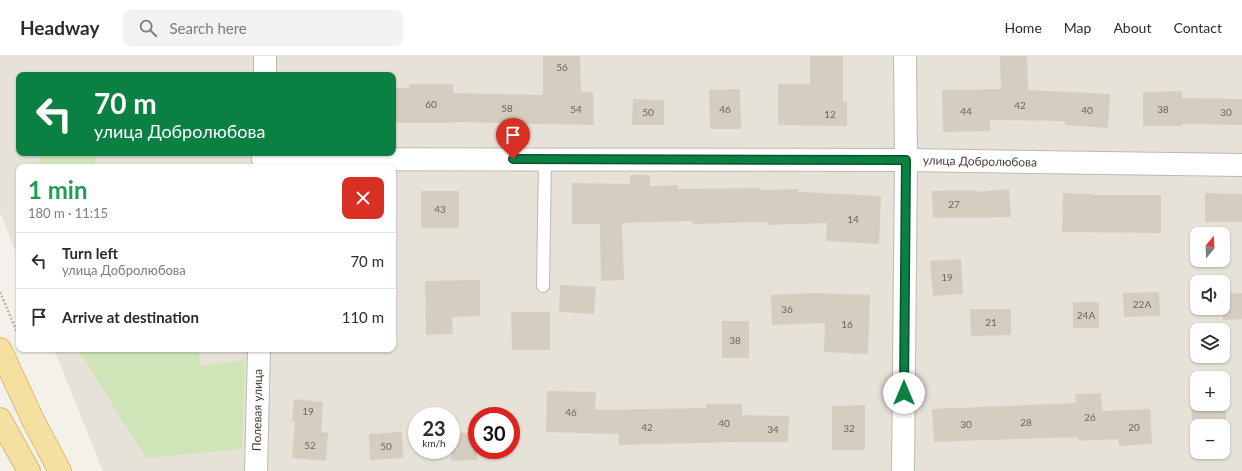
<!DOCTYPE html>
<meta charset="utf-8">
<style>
body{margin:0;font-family:Lato,sans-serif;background:#f2f2f3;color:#2b2b33;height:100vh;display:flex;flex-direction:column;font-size:15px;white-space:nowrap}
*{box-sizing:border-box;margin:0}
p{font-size:13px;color:#7c7c81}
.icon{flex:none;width:22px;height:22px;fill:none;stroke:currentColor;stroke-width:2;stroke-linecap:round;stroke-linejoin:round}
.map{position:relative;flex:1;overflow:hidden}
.panel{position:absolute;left:16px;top:108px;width:380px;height:188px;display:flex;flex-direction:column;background:#fff;border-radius:8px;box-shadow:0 1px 3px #0004}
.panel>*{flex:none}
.guide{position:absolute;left:16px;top:16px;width:380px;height:84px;border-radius:8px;box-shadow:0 1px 3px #0004;background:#0b8043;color:#fff;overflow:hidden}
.needle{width:26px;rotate:19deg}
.buttons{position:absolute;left:1190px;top:171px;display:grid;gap:8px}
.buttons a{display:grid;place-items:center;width:40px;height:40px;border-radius:8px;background:#fff;box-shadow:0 1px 3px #0004;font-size:20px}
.speed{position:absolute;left:408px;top:351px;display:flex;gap:8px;font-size:20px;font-weight:700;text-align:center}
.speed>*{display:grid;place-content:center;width:52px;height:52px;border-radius:50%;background:#fff;box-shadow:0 1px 3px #0004;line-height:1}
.speed small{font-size:10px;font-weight:400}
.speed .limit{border:6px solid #d22;background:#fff;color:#111}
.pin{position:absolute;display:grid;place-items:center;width:34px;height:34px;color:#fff;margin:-41px -17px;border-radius:50% 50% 50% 0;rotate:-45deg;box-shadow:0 0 4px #0007}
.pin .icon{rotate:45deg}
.me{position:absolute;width:44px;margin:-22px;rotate:0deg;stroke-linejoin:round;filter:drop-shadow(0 0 3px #0008)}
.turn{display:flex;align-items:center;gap:14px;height:84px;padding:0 12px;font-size:18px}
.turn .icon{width:52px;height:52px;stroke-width:2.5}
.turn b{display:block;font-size:28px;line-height:34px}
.round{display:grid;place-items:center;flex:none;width:42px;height:42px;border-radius:8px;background:#f2f2f3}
.head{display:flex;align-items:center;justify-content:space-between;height:68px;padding:0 12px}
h1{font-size:24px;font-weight:700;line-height:30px;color:#1e9e55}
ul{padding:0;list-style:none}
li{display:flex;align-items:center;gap:12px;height:56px;padding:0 12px;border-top:1px solid #e1e1e2}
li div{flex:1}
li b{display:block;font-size:15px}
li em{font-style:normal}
header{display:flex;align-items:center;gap:24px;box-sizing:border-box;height:56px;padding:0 20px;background:#fff;border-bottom:1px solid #e1e1e2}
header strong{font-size:19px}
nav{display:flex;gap:22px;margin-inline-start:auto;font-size:14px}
.search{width:280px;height:36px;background:#f2f2f3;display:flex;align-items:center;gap:10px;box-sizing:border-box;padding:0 14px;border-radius:8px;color:#7c7c81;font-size:15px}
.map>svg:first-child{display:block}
.residential{fill:#e7e2d8;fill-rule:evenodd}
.green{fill:#cfe4b7}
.building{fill:#d4cdc0}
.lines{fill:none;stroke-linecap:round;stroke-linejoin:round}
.lane-casing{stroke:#beb8ad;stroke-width:14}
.street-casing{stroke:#beb8ad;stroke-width:24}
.primary-casing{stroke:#d9bc72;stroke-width:24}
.path{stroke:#bfb4a0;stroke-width:2.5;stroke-dasharray:2 2;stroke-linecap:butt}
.lane{stroke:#fff;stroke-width:12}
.street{stroke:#fff;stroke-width:22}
.primary{stroke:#f5dfa1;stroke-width:22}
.route-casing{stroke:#07532c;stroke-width:10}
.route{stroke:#0b8043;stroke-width:7}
.labels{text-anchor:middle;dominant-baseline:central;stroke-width:3;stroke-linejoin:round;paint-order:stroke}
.number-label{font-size:10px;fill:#6a645b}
.street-label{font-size:12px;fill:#474139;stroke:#fff}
</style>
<header>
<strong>Headway</strong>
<div class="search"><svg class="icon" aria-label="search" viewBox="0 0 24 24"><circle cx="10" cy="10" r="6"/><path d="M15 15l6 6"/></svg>Search here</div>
<nav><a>Home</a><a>Map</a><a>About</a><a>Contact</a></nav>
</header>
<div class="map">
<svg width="1242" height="415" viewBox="0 0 1242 415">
<rect width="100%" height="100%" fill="#f3f1ea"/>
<path class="residential" d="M0 0H1242V415H103L54 293H393V111H19V204L0 156ZM19 19H393V97H19ZM1197 178H1223V204H1197ZM1197 226H1223V252H1197ZM1197 274H1223V300H1197ZM1197 322H1223V348H1197ZM417 360H451V394H417ZM477 360H511V394H477ZM1197 370H1223V396H1197Z"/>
<g class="green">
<polygon points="48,97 95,97 96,111 39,111 39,98"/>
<polygon points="78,293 198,293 201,310 245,304 242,393 146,402"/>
</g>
<g class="building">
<polygon points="543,0 580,0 581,36 593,36 594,69 453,66 453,67 393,67 393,32 409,32 409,28 453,28 453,37 543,39"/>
<polygon points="810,0 843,0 843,46 847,46 847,70 778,69 778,28 810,28"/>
<polygon points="1000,0 1027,0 1028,34 1110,38 1108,72 1065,69 1065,65 990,64 990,75 943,76 942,34 1001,33"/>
<polygon points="740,33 741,73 710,73 709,34"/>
<polygon points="1182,35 1182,42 1242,43 1242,69 1182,68 1182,70 1143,70 1143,36"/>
<polygon points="633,43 664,44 664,69 632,69"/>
<polygon points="630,119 650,119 650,130 678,129 678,133 761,132 761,134 799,133 799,136 881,140 879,188 826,185 827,167 767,169 767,166 693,168 692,165 622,167 624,224 601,225 600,168 572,168 572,127 630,128"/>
<polygon points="1009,133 1011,161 933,162 932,135 975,134 975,136"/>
<rect x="421" y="135" width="38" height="37"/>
<polygon points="1063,137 1092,138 1092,139 1161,139 1161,177 1062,176"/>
<polygon points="1205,137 1242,138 1242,166 1205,166"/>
<polygon points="961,203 963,238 933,240 930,205"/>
<polygon points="480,224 480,260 452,261 453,278 426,279 425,225"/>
<polygon points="560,229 596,231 594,258 559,256"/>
<polygon points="1159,236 1160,260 1124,261 1123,237"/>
<polygon points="813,237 870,239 868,298 824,296 825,267 772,269 771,239"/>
<polygon points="1242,237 1242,263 1223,264 1223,238"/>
<rect x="1073" y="246" width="26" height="26"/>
<polygon points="970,253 1011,253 1011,279 971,280"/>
<polygon points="511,256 550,256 550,294 512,294"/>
<rect x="722" y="265" width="27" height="37"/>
<polygon points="547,335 596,336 595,354 706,352 706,348 742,348 742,359 789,360 788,386 739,386 619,389 619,378 546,376"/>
<polygon points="1101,337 1102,355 1150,353 1152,388 1119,390 1118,383 1078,385 1078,381 934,386 932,353 1076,347 1075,338"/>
<polygon points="1223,339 1225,339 1227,384 1223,384 1223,370 1197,370 1197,385 1193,385 1191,341 1197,340 1197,348 1223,348"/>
<polygon points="294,343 323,346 321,376 328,377 326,405 292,402 295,365 292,365"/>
<polygon points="865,349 865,394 832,394 832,350"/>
<polygon points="402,376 403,402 370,404 369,378"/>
<polygon points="451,377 477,377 477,404 451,405"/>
</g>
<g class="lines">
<g class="lane-casing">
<polyline id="lane" points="543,230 545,103"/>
</g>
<g class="street-casing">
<g id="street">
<polyline points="265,19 265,0"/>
<polyline points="263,103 906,104 1242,109"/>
<polyline points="256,415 259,293"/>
<polyline points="903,415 906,104 905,0"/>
</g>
</g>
<g class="primary-casing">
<g id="primary">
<polyline points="0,293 34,366 60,415"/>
<polyline points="0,363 29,415"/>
</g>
</g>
<polyline class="path" points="0,236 17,276"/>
<use href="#lane" class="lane"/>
<use href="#street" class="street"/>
<use href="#primary" class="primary"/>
</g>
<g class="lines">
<g class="route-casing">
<polyline id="route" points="513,103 906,104 904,337"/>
</g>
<use href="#route" class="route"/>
</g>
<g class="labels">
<g class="number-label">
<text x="562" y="11">56</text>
<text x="431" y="48">60</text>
<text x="1020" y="49">42</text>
<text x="507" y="52">58</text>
<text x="576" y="53">54</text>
<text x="725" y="53">46</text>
<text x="1163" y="53">38</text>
<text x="1087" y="54">40</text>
<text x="966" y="55">44</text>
<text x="648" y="56">50</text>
<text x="1226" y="56">30</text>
<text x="830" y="58">12</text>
<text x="954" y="148">27</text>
<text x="440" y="153">43</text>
<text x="853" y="163">14</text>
<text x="947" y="221">19</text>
<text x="1142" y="248">22А</text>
<text x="787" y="253">36</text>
<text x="1086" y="259">24А</text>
<text x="991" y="266">21</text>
<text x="847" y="268">16</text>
<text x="735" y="284">38</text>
<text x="308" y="355">19</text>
<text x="571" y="356">46</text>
<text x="1090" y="361">26</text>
<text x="1026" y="366">28</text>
<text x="724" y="367">40</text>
<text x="966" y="368">30</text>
<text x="647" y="371">42</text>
<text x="1134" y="371">20</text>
<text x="849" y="372">32</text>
<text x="773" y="373">34</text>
<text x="310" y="389">52</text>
<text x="386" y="390">50</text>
</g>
<g class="street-label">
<text transform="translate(980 105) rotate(1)">улица Добролюбова</text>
<text transform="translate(257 354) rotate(-89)">Полевая улица</text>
</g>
</g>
</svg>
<div class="buttons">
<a><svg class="needle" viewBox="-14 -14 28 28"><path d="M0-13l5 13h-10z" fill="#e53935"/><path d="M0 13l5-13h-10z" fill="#7c7c81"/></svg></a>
<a><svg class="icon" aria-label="sound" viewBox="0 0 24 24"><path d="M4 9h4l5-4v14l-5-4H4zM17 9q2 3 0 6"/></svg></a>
<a><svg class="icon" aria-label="layers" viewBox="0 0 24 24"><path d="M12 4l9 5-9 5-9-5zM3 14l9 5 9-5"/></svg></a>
<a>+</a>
<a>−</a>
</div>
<div class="speed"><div>23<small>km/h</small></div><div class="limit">30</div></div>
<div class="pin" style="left:513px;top:103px;background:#d93025"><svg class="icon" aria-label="arrive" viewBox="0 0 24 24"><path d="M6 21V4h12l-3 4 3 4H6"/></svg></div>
<svg class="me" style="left:904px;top:337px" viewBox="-20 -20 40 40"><circle r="19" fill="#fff"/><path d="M0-13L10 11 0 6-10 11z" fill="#0b8043"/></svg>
<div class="guide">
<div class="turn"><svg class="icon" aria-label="left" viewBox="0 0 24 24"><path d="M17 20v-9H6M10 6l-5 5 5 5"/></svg><div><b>70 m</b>улица Добролюбова</div></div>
</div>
<section class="panel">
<div class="head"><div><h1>1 min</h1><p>180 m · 11:15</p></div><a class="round" style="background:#d93025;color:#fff"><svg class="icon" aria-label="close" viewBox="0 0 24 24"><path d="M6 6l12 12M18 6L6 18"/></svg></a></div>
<ul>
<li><svg class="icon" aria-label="left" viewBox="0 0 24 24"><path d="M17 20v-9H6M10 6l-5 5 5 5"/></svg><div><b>Turn left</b><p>улица Добролюбова</p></div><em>70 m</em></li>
<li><svg class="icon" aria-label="arrive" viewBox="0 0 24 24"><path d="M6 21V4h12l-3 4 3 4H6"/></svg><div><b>Arrive at destination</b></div><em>110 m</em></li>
</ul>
</section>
</div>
